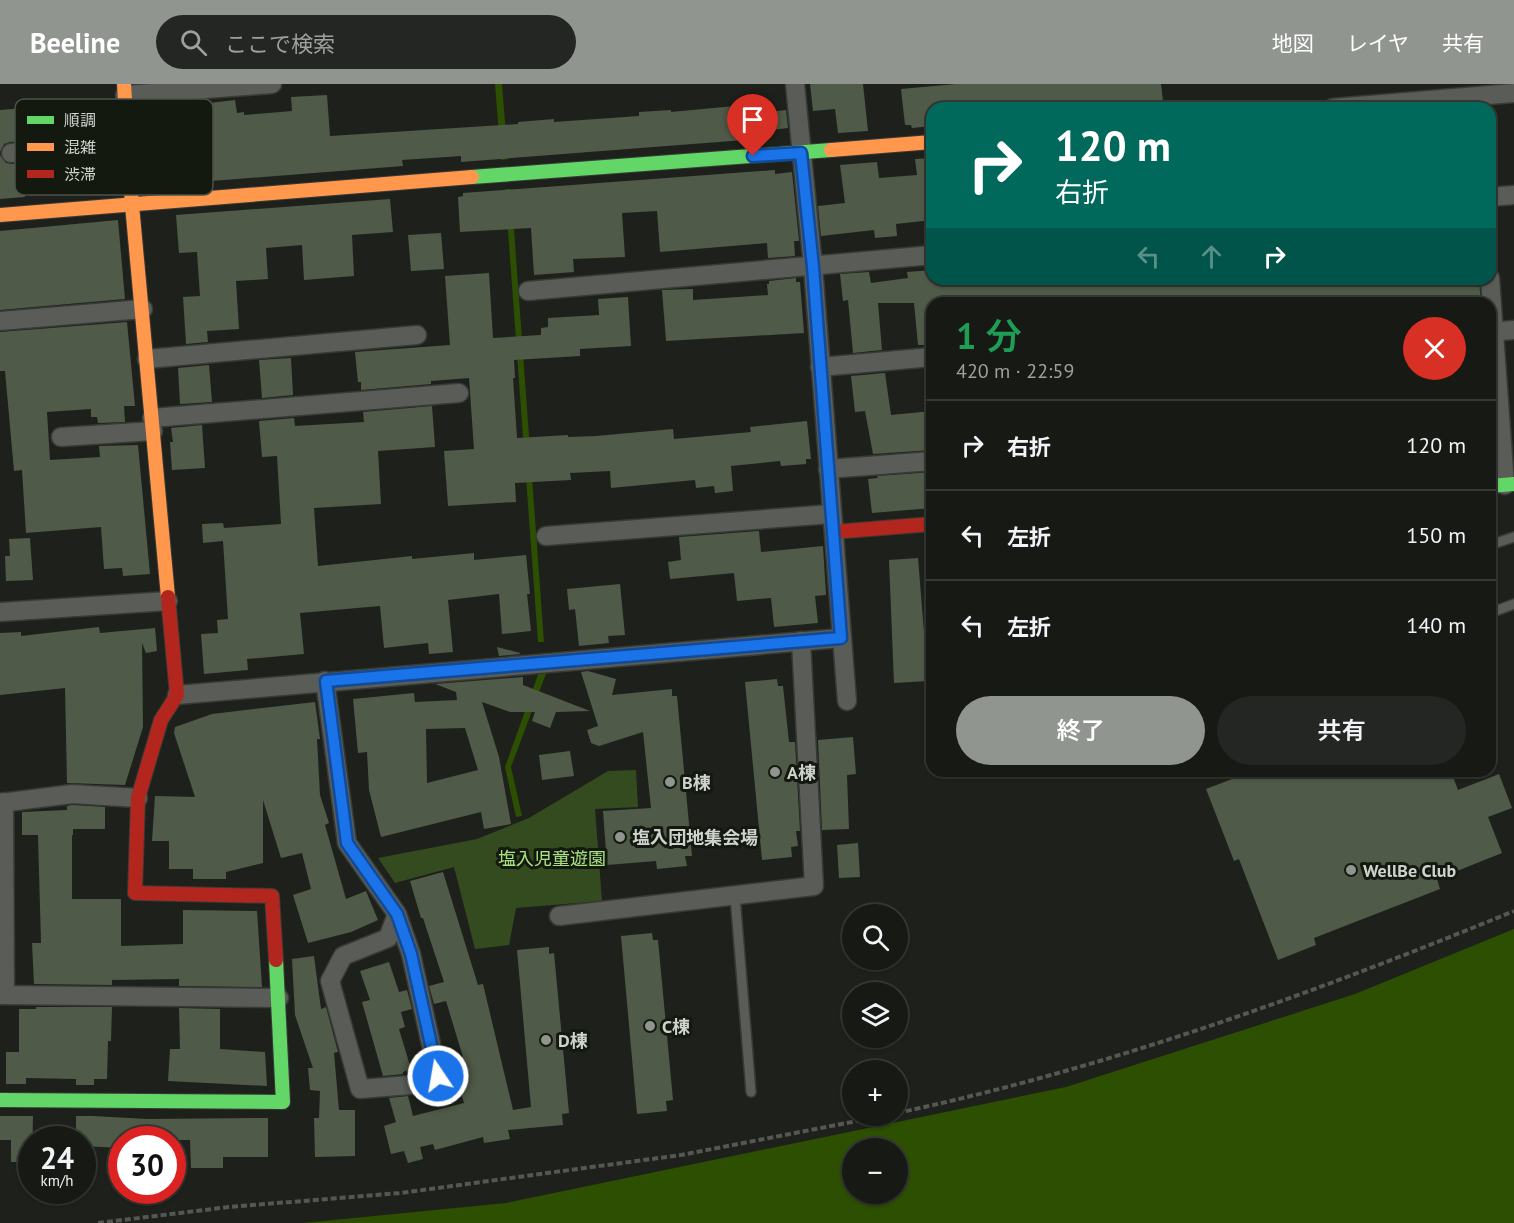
<!DOCTYPE html>
<html lang="ja">
<meta charset="utf-8">
<style>
body{margin:0;font-family:"PT Sans","Noto Sans JP",sans-serif;background:#232622;color:#f1f3f6;height:100vh;display:flex;flex-direction:column;font-size:22px;white-space:nowrap}
*{box-sizing:border-box;margin:0}
p{font-size:20px;color:#9ea0a0}
.icon{flex:none;width:33px;height:33px;fill:none;stroke:currentColor;stroke-width:2;stroke-linecap:round;stroke-linejoin:round}
.map{position:relative;flex:1;overflow:hidden}
.drawer{position:absolute;left:926px;top:213px;width:570px;height:480px;display:flex;flex-direction:column;background:#161914;border-radius:18px;box-shadow:0 2px 4px #0004,0 0 0 2px #353834}
.drawer>*{flex:none}
.banner{position:absolute;left:926px;top:18px;width:570px;height:183px;border-radius:18px;box-shadow:0 2px 4px #0004,0 0 0 2px #353834;background:#00695c;color:#fff;overflow:hidden}
.fabs{position:absolute;left:842px;top:820px;display:grid;gap:12px}
.fabs a{display:grid;place-items:center;width:66px;height:66px;border-radius:50%;background:#161914;box-shadow:0 2px 4px #0004,0 0 0 2px #353834;font-size:30px}
.speed{position:absolute;left:18px;top:1042px;display:flex;gap:12px;font-size:30px;font-weight:700;text-align:center}
.speed>*{display:grid;place-content:center;width:78px;height:78px;border-radius:50%;background:#161914;box-shadow:0 2px 4px #0004,0 0 0 2px #353834;line-height:1}
.speed small{font-size:15px;font-weight:400}
.speed .limit{border:9px solid #d22;background:#fff;color:#111}
.pin{position:absolute;display:grid;place-items:center;width:51px;height:51px;color:#fff;margin:-62px -26px;border-radius:50% 50% 50% 0;rotate:-45deg;box-shadow:0 0 6px #0007}
.pin .icon{rotate:45deg}
.me{position:absolute;width:66px;margin:-33px;rotate:348deg;stroke-linejoin:round;filter:drop-shadow(0 0 4px #0008)}
.turn{display:flex;align-items:center;gap:21px;height:126px;padding:0 30px;font-size:27px}
.turn .icon{width:78px;height:78px;stroke-width:2.5}
.turn b{display:block;font-size:42px;line-height:51px}
.lanes{display:flex;align-items:center;height:57px;padding:0 30px;background:#0003;justify-content:center;gap:30px;direction:ltr}
.lanes .off{opacity:.35}
.round{display:grid;place-items:center;flex:none;width:63px;height:63px;border-radius:32px;background:#232622}
.summary{display:flex;align-items:center;justify-content:space-between;height:102px;padding:0 30px}
h1{font-size:36px;font-weight:600;line-height:45px;color:#1e9e55}
.cta{display:flex;gap:12px;margin-top:auto;padding:12px 30px}
.cta a{flex:1;height:69px;border-radius:36px;background:#91958f;color:#fff;font-size:24px;font-weight:600;line-height:69px;text-align:center}
.cta a+a{background:#232622;color:#f1f3f6}
ul{padding:0;list-style:none}
li{display:flex;align-items:center;gap:18px;height:90px;padding:0 30px;border-top:2px solid #353834}
li div{flex:1}
li b{display:block;font-size:22px}
li em{font-style:normal}
header{display:flex;align-items:center;gap:36px;box-sizing:border-box;height:84px;padding:0 30px;background:#91958f;color:#fff}
header strong{font-size:28px}
nav{display:flex;gap:33px;margin-inline-start:auto;font-size:21px}
.search{width:420px;height:54px;background:#232622;display:flex;align-items:center;gap:15px;box-sizing:border-box;padding:0 21px;border-radius:33px;color:#9ea0a0;font-size:22px}
.map>svg:first-child{display:block}
.green{fill:#334b1e}
.water{fill:#2c4f02;fill-rule:evenodd}
.building{fill:#505a48;fill-rule:evenodd}
.lines{fill:none;stroke-linecap:round;stroke-linejoin:round}
.lane-casing{stroke:#383a36;stroke-width:12}
.street-casing{stroke:#383a36;stroke-width:21}
.fast-casing{stroke:#383a36;stroke-width:16}
.slow-casing{stroke:#383a36;stroke-width:16}
.jam-casing{stroke:#383a36;stroke-width:16}
.path{stroke:#555752;stroke-width:4;stroke-dasharray:6 3;stroke-linecap:butt}
.lane{stroke:#5a5c58;stroke-width:9}
.street{stroke:#5a5c58;stroke-width:18}
.fast{stroke:#63d668;stroke-width:14}
.slow{stroke:#ff974d;stroke-width:14}
.jam{stroke:#b3261e;stroke-width:14}
.route-casing{stroke:#114b97;stroke-width:15}
.route{stroke:#1a73e8;stroke-width:10}
.poi-dot{fill:#91958f;stroke:#141910;stroke-width:2}
.labels{text-anchor:middle;dominant-baseline:central;stroke-width:6;stroke-linejoin:round;paint-order:stroke}
.poi-label{font-size:18px;font-weight:bold;fill:#cfd3cd;stroke:#141910;text-anchor:start}
.park-label{font-size:18px;fill:#a9e37f;stroke:#141910}
.key{fill:#141910;stroke:#4c5149;stroke-width:1.5}
.key-label{font-size:16px;fill:#cfd3cd}
</style>
<header>
<strong>Beeline</strong>
<div class="search"><svg class="icon" aria-label="search" viewBox="0 0 24 24"><circle cx="10" cy="10" r="6"/><path d="M15 15l6 6"/></svg>ここで検索</div>
<nav><a>地図</a><a>レイヤ</a><a>共有</a></nav>
</header>
<div class="map">
<svg width="1514" height="1139" viewBox="0 0 1514 1139">
<rect width="100%" height="100%" fill="#1e211b"/>
<polygon class="green" points="636,686 638,723 595,725 602,817 516,824 509,861 475,865 454,783 395,799 378,774 477,755 529,734 608,687"/>
<g class="water">
<polygon points="495,0 502,0 508,75 501,76"/>
<polygon points="505,105 511,105 544,558 538,558"/>
<polygon points="547,587 511,683 522,732 516,733 505,683 539,588"/>
<path d="M1514 845V1139H303L506 1119 1066 1003 1355 910ZM852 1065H897V1110H852Z"/>
</g>
<g class="building">
<polygon points="810,0 863,0 868,47 838,49 835,25 813,27"/>
<polygon points="956,0 1161,0 1163,17 1076,24 932,24 932,42 912,44 911,41 905,41 901,5"/>
<polygon points="327,11 330,52 518,40 518,38 554,35 554,38 639,32 639,28 671,26 671,28 768,19 769,28 786,26 788,44 771,46 771,54 461,78 461,72 402,76 403,82 147,102 144,71 170,69 158,36 201,20 235,16 237,29 244,28 244,31 292,27 291,13"/>
<polygon points="109,17 111,49 10,58 4,60 0,68 0,26"/>
<polygon points="0,71 6,79 12,80 113,72 115,105 69,109 69,104 24,107 25,113 0,115"/>
<polygon points="932,74 932,136 896,140 897,152 875,154 874,146 821,152 818,122 845,119 840,81 877,78 879,94 917,91 915,75"/>
<polygon points="775,86 775,90 792,88 799,157 794,157 795,172 768,174 767,159 660,168 657,127 622,129 625,173 573,175 574,188 534,191 531,144 460,148 458,113 463,112 463,109"/>
<polygon points="390,115 393,148 352,151 354,192 304,196 302,161 266,164 268,195 236,197 239,245 207,247 208,258 186,260 183,213 200,212 197,168 179,169 176,131"/>
<polygon points="118,136 125,215 0,226 0,147"/>
<polygon points="441,149 444,185 411,187 408,151"/>
<polygon points="932,186 932,195 1235,195 1236,197 1263,195 1479,195 1481,219 932,219 932,261 918,261 914,219 878,219 882,266 853,269 848,216 843,217 840,190 869,188 871,199 908,194 907,188"/>
<polygon points="489,189 493,254 541,251 541,244 548,243 548,234 599,231 598,215 628,213 631,262 580,265 580,272 514,276 515,294 513,294 517,354 568,351 568,353 596,352 673,345 674,355 751,348 750,343 807,337 811,375 806,375 806,380 781,382 780,377 731,382 733,407 715,409 714,402 696,404 695,396 611,404 610,387 570,389 571,396 515,399 516,418 448,422 444,367 474,365 469,294 431,297 431,300 361,306 361,298 358,298 355,268 450,261 445,192"/>
<polygon points="796,194 796,198 800,198 804,249 666,257 662,206 693,205 693,216 768,211 767,200 769,200 769,197"/>
<polygon points="127,238 135,322 124,322 125,338 98,339 97,333 91,333 91,325 47,328 50,376 100,373 99,362 138,361 150,490 123,492 122,484 104,485 101,443 26,449 22,386 14,387 5,287 0,287 0,248"/>
<polygon points="291,274 293,311 262,314 259,276"/>
<polygon points="209,281 212,318 180,320 178,284"/>
<polygon points="885,289 891,331 932,327 932,366 873,370 865,327 855,328 851,292"/>
<polygon points="432,322 435,363 378,367 381,420 314,424 318,482 412,472 412,475 474,469 474,476 526,471 530,510 527,510 531,547 502,550 499,510 448,516 453,568 429,570 428,559 384,564 380,522 300,529 304,570 247,575 248,586 204,590 201,550 218,549 217,536 228,535 223,457 203,459 202,440 223,439 224,444 281,440 277,372 262,373 259,337 294,334 295,342 364,338 363,328"/>
<polygon points="202,341 205,384 172,386 170,358 173,358 171,344"/>
<polygon points="932,388 932,424 872,429 868,395 878,394 877,392"/>
<polygon points="759,447 761,468 823,462 826,511 815,512 818,539 774,543 771,514 737,517 734,489 670,495 668,478 681,476 679,453"/>
<polygon points="30,454 33,496 6,497 5,472 10,472 9,455"/>
<polygon points="918,474 928,597 894,599 889,476"/>
<polygon points="620,500 625,551 608,552 609,559 579,562 575,525 569,526 567,505"/>
<polygon points="99,543 100,549 155,544 157,567 146,569 142,559 143,643 125,701 67,699 65,604 0,611 0,549 21,548 21,552"/>
<polygon points="497,563 520,569 520,570 499,572"/>
<polygon points="588,587 616,595 612,611 672,605 672,612 677,612 692,772 685,772 687,782 657,785 656,777 607,781 603,727 651,724 643,648 599,662 591,659 587,646 598,642 581,588"/>
<path d="M523 593V601L590 627 556 628 550 644 532 637 535 628H510L482 618 499 673 511 740 484 745 481 728 381 753 369 706 367 668 358 669 353 615 414 609 415 618 457 616 456 608 435 600ZM465 644 478 686 427 699 426 645Z"/>
<polygon points="777,595 778,602 783,602 789,658 795,658 800,747 796,747 798,762 791,763 792,773 762,776 745,598"/>
<polygon points="315,618 320,655 317,655 320,711 329,739 325,741 346,815 366,807 378,836 351,848 308,859 293,811 311,805 302,769 281,774 263,716 263,779 226,788 226,795 193,795 193,785 169,785 169,757 152,757 155,712 195,713 174,649 175,643 212,630"/>
<polygon points="853,653 856,690 847,691 849,745 822,746 818,656"/>
<polygon points="570,667 574,692 542,696 539,671"/>
<polygon points="1253,687 1451,687 1458,706 1499,690 1512,724 1488,733 1502,769 1437,795 1440,805 1314,854 1316,861 1278,876 1239,775 1234,777 1206,705"/>
<polygon points="72,721 105,723 105,745 73,745 73,751 72,751 72,815 121,815 121,862 183,860 183,826 257,827 262,903 179,902 179,895 112,896 112,901 34,900 32,859 41,859 38,751 22,751 22,728 67,726 67,722"/>
<polygon points="858,759 860,793 839,794 837,761"/>
<polygon points="443,788 478,901 483,900 513,1026 531,1023 517,866 549,863 549,870 554,869 569,1029 562,1030 563,1041 508,1046 510,1055 484,1059 483,1053 435,1066 433,1060 420,1063 423,1075 408,1079 404,1067 391,1070 384,1042 396,1038 389,1014 408,1012 413,1032 464,1019 451,977 463,973 446,917 434,920 429,902 444,898 423,834 421,834 410,797"/>
<polygon points="652,849 653,856 658,856 673,1016 666,1017 667,1027 637,1030 621,852"/>
<polygon points="314,872 321,925 326,923 338,968 334,969 339,1026 355,1026 355,1072 315,1073 314,1034 319,1034 320,1007 310,1006 308,984 313,984 295,931 292,875"/>
<polygon points="389,878 399,908 407,906 412,925 401,928 405,943 399,945 411,985 403,988 403,990 383,992 362,918 370,916 360,887"/>
<polygon points="36,923 112,923 111,957 108,957 107,995 94,995 94,1001 76,1001 76,995 26,994 26,1000 6,1000 6,968 19,968 19,925 36,925"/>
<polygon points="179,924 220,925 220,965 265,968 267,1002 168,997 170,965 180,965"/>
<polygon points="0,1032 33,1032 32,1078 11,1078 11,1056 0,1056"/>
<polygon points="93,1032 147,1035 268,1034 268,1073 223,1073 223,1084 191,1084 190,1056 122,1056 122,1064 82,1062 82,1056 76,1056 76,1032"/>
</g>
<g class="lines">
<g class="lane-casing">
<g id="lane">
<polyline points="1490,461 1514,453"/>
<polyline points="1490,529 1514,520"/>
<polyline points="735,812 751,1008"/>
</g>
</g>
<g class="street-casing">
<g id="street">
<polyline points="795,0 813,183 847,617"/>
<polyline points="125,11 272,0"/>
<polyline points="1333,24 1514,9"/>
<polyline points="11,69 128,59"/>
<polyline points="1490,113 1514,111"/>
<polyline points="1490,194 1505,401"/>
<polyline points="528,207 932,171"/>
<polyline points="0,237 143,225"/>
<polyline points="1490,248 1514,246"/>
<polyline points="147,275 417,251"/>
<polyline points="820,283 932,273"/>
<polyline points="152,334 459,309"/>
<polyline points="61,353 153,347"/>
<polyline points="828,385 932,377"/>
<polyline points="546,452 831,430"/>
<polyline points="0,528 168,517"/>
<polyline points="325,597 347,759 397,830 411,870 438,992 423,1000 360,1005 330,897 343,872 388,854 397,830"/>
<polyline points="177,611 841,554"/>
<polyline points="4,718 5,911"/>
<polyline points="0,719 72,710 138,714"/>
<polyline points="559,832 814,802 801,557"/>
<polyline points="0,911 279,914"/>
</g>
</g>
<g class="fast-casing">
<g id="fast">
<polyline points="472,93 831,66"/>
<polyline points="1490,402 1514,400"/>
<polyline points="0,1016 283,1018 276,876"/>
</g>
</g>
<g class="slow-casing">
<g id="slow">
<polyline points="124,0 132,121 168,513"/>
<polyline points="831,66 932,58"/>
<polyline points="0,131 472,93"/>
</g>
</g>
<g class="jam-casing">
<g id="jam">
<polyline points="833,448 932,440"/>
<polyline points="168,513 177,611 161,636 138,714 135,809 272,812 276,876"/>
</g>
</g>
<g class="path">
<path d="M897 1029C1109 984 1314 909 1514 827"/>
<polyline points="98,1139 229,1123 401,1109 518,1093 681,1071 883,1032"/>
</g>
<use href="#lane" class="lane"/>
<use href="#street" class="street"/>
<use href="#fast" class="fast"/>
<use href="#slow" class="slow"/>
<use href="#jam" class="jam"/>
</g>
<g class="lines">
<g class="route-casing">
<polyline id="route" points="438,992 411,870 397,830 347,759 326,597 841,554 813,183 801,69 753,72"/>
</g>
<use href="#route" class="route"/>
</g>
<g class="poi-dot">
<circle cx="775" cy="688" r="6"/>
<circle cx="670" cy="698" r="6"/>
<circle cx="620" cy="753" r="6"/>
<circle cx="1351" cy="786" r="6"/>
<circle cx="650" cy="942" r="6"/>
<circle cx="546" cy="956" r="6"/>
</g>
<g class="labels">
<g class="poi-label">
<text x="787" y="688">A棟</text>
<text x="682" y="698">B棟</text>
<text x="632" y="753">塩入団地集会場</text>
<text x="1363" y="786">WellBe Club</text>
<text x="662" y="942">C棟</text>
<text x="558" y="956">D棟</text>
</g>
<g class="park-label">
<text x="552" y="774">塩入児童遊園</text>
</g>
</g>
<rect x="15" y="15" width="198" height="96" rx="9" class="key"/>
<rect x="27" y="32" width="27" height="8" fill="#63d668"/>
<rect x="27" y="59" width="27" height="8" fill="#ff974d"/>
<rect x="27" y="86" width="27" height="8" fill="#b3261e"/>
<g class="key-label">
<text x="64" y="42">順調</text>
<text x="64" y="69">混雑</text>
<text x="64" y="96">渋滞</text>
</g>
</svg>
<div class="fabs">
<a><svg class="icon" aria-label="search" viewBox="0 0 24 24"><circle cx="10" cy="10" r="6"/><path d="M15 15l6 6"/></svg></a>
<a><svg class="icon" aria-label="layers" viewBox="0 0 24 24"><path d="M12 4l9 5-9 5-9-5zM3 14l9 5 9-5"/></svg></a>
<a>+</a>
<a>−</a>
</div>
<div class="speed"><div>24<small>km/h</small></div><div class="limit">30</div></div>
<div class="pin" style="left:753px;top:72px;background:#d93025"><svg class="icon" aria-label="arrive" viewBox="0 0 24 24"><path d="M6 21V4h12l-3 4 3 4H6"/></svg></div>
<svg class="me" style="left:438px;top:992px" viewBox="-20 -20 40 40"><circle r="17" fill="#1a73e8" stroke="#fff" stroke-width="3"/><path d="M0-11L8 9 0 5-8 9z" fill="#fff"/></svg>
<div class="banner">
<div class="turn"><svg class="icon" aria-label="right" viewBox="0 0 24 24"><path d="M7 20v-9h11M14 6l5 5-5 5"/></svg><div><b>120 m</b>右折</div></div>
<div class="lanes"><svg class="icon off" aria-label="left" viewBox="0 0 24 24"><path d="M17 20v-9H6M10 6l-5 5 5 5"/></svg><svg class="icon off" aria-label="ahead" viewBox="0 0 24 24"><path d="M12 20V5M6 11l6-6 6 6"/></svg><svg class="icon" aria-label="right" viewBox="0 0 24 24"><path d="M7 20v-9h11M14 6l5 5-5 5"/></svg></div>
</div>
<section class="drawer">
<div class="summary"><div><h1>1 分</h1><p>420 m · 22:59</p></div><a class="round" style="background:#d93025;color:#fff"><svg class="icon" aria-label="close" viewBox="0 0 24 24"><path d="M6 6l12 12M18 6L6 18"/></svg></a></div>
<ul>
<li><svg class="icon" aria-label="right" viewBox="0 0 24 24"><path d="M7 20v-9h11M14 6l5 5-5 5"/></svg><div><b>右折</b></div><em>120 m</em></li>
<li><svg class="icon" aria-label="left" viewBox="0 0 24 24"><path d="M17 20v-9H6M10 6l-5 5 5 5"/></svg><div><b>左折</b></div><em>150 m</em></li>
<li><svg class="icon" aria-label="left" viewBox="0 0 24 24"><path d="M17 20v-9H6M10 6l-5 5 5 5"/></svg><div><b>左折</b></div><em>140 m</em></li>
</ul>
<div class="cta"><a>終了</a><a>共有</a></div>
</section>
</div>
